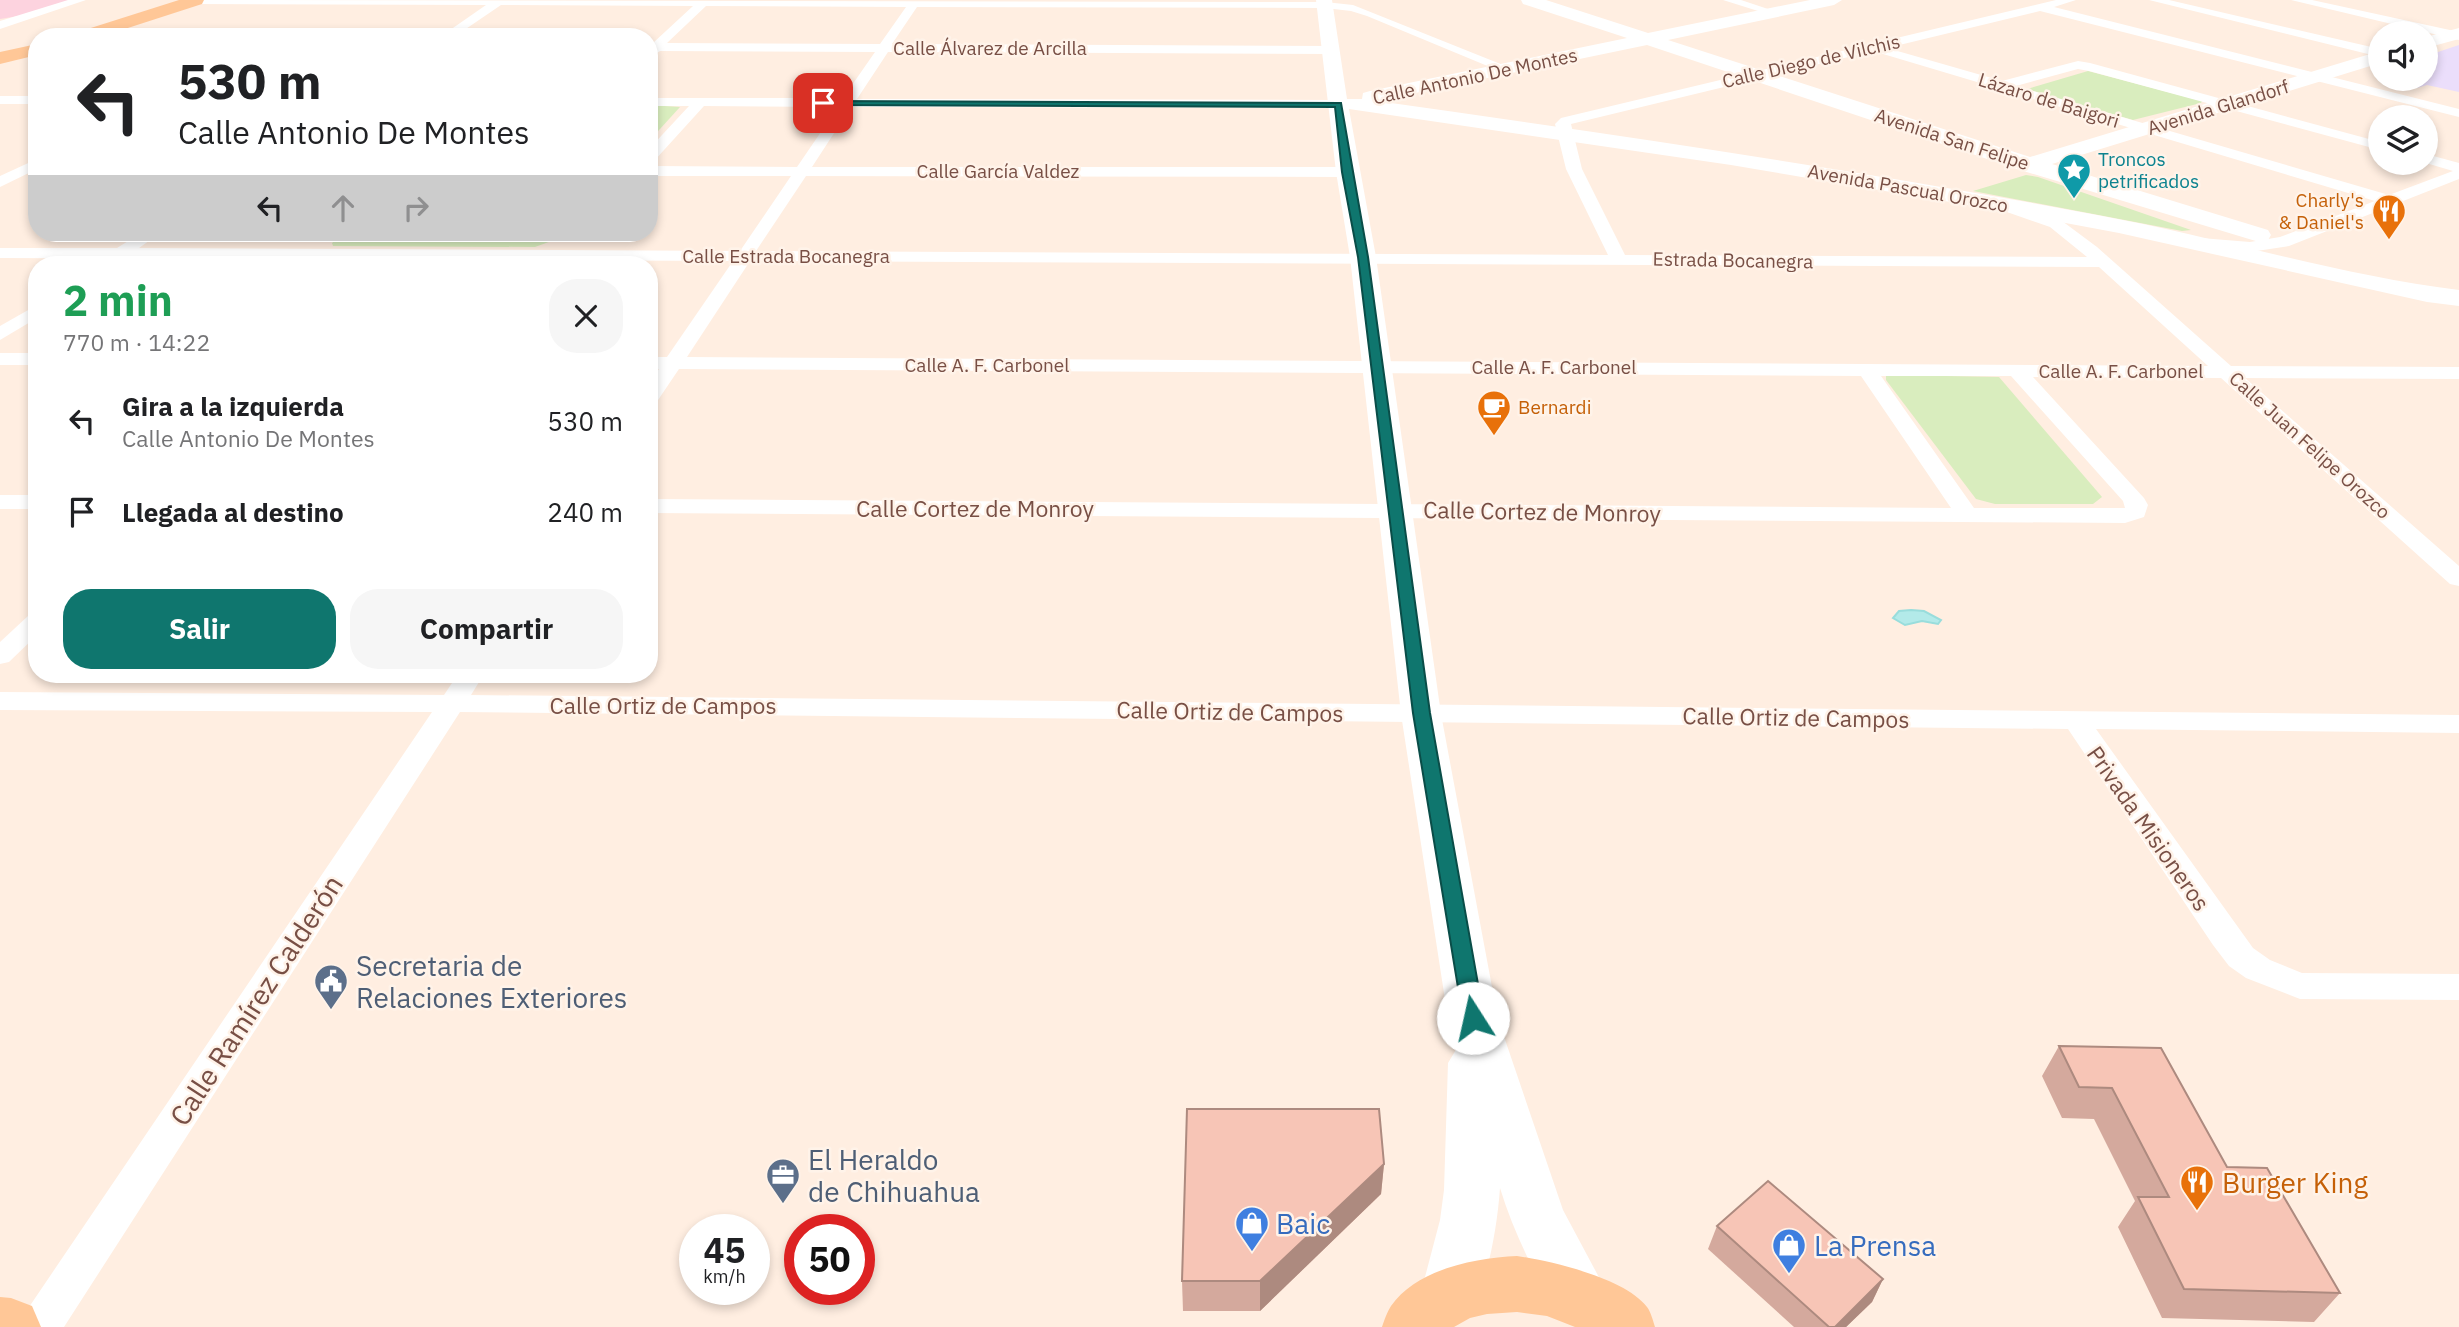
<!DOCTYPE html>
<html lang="es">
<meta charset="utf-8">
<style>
body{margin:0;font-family:"IBM Plex Sans",sans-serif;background:#f6f6f6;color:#202124;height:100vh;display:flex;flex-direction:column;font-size:26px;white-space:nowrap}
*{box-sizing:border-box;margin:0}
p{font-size:23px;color:#757577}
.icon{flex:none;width:38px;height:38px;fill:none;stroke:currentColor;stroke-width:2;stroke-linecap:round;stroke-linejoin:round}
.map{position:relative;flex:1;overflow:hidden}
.panel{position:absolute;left:28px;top:256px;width:630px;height:427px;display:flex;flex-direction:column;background:#fff;border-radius:28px;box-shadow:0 4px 10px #0003}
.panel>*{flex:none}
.guide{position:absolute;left:28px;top:28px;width:630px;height:214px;border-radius:28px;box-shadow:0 4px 10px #0003;background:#fff;color:#202124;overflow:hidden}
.controls{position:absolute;left:2368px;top:21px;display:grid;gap:14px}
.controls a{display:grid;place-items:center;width:70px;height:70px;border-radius:50%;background:#fff;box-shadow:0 4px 10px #0003;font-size:35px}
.speed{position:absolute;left:679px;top:1214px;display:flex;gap:14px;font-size:35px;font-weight:700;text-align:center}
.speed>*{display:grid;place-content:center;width:91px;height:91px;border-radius:50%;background:#fff;box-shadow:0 4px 10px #0003;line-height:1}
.speed small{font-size:18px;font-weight:400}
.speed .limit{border:10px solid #d22;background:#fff;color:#111}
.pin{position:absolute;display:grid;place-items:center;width:60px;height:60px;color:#fff;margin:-30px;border-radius:14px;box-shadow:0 4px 10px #0006}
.me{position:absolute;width:77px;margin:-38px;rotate:350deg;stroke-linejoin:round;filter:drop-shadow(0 0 5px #0008)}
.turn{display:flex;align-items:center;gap:24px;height:147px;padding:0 35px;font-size:32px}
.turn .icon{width:91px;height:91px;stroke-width:2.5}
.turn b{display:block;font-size:49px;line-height:60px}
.lanes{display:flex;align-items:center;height:66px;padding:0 35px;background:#0003;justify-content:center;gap:35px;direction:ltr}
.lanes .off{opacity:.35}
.round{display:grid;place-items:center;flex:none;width:74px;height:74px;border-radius:28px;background:#f6f6f6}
.summary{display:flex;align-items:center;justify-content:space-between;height:119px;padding:0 35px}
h1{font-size:42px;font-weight:700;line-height:52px;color:#1e9e55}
.action{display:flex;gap:14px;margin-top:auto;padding:14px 35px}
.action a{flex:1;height:80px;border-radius:28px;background:#0f766e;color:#fff;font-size:28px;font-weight:700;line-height:80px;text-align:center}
.action a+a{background:#f6f6f6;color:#202124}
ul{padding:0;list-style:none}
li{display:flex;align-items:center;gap:21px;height:91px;padding:0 35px}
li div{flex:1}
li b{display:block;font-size:26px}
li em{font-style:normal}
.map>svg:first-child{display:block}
.education{fill:#ebdefb}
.medical{fill:#fdd3df}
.green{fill:#d9edbe}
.water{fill:#b3eae9;stroke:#99dddc;stroke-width:2}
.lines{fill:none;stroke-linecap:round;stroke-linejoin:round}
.street{fill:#fff;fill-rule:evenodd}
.secondary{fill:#fff;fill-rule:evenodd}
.primary{fill:#ffc797;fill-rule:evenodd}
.wall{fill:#d4a99d}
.shaded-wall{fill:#ad8a7f}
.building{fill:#f7c5b6;stroke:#ad8a7f;stroke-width:2}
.route{fill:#0f766e;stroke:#0a4d48;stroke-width:2}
.labels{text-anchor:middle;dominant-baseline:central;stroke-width:5;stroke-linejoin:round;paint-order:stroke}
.far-street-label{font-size:19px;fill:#784f45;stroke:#fff3e9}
.far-culture-label{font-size:19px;fill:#0d838f;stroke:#fff3e9;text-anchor:start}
.far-food-label{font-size:19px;fill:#c56008;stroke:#fff3e9;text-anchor:end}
.street-label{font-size:23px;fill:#784f45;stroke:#fff3e9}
.near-service-label{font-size:28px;fill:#4e5e75;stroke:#fff3e9;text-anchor:start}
.near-street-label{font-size:28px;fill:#784f45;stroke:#fff3e9}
.near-food-label{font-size:28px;fill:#c56008;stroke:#fff3e9;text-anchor:start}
.near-shop-label{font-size:28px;fill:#366cbe;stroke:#fff3e9;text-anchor:start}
</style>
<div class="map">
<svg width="2459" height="1327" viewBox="0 0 2459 1327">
<rect width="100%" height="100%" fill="#ffeee1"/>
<polygon class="education" points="2459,45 2459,92 2427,85 2417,88 2381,79 2426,79 2426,56"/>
<polygon class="medical" points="0,0 70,0 31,14 0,19"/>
<g class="green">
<polygon points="2088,71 2202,101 2201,103 2133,120 2027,89"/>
<polygon points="649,105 680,107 649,141"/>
<polygon points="2026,175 2038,177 2191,230 2182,231 1973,191"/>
<polygon points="344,233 563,233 557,239 535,247 333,246 332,243"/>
<polygon points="1893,375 1999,377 2102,497 2093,504 1995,504 1976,499 1886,380 1886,376"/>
</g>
<polygon class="water" points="1911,610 1924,611 1941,620 1938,624 1922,621 1905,625 1893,618 1899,611"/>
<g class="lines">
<g class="street">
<polygon points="68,0 86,0 0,29 0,21"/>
<path d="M188 0 1325 2 1353 5 1513 69 1507 73 1502 72 1367 16 1351 11 1325 8 917 7 892 44 1331 46 1337 50 1331 54 888 52 857 99 1339 100 1346 104 1339 108 851 107 812 167H1347L1355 172 1347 177 806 176 756 251 1608 255 1566 169 1555 124 1561 118 2056 0H2076L2054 7 2459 109V117L2040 11 1887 48 2002 81 2078 61 2090 63 2380 142V150L2089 71 2078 69 2016 86 2389 195 2453 171 2426 163V154L2459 163V179L2289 246 2250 252 2207 247 2201 246 2199 242 2201 238 2250 242 2280 237 2375 201 1873 51 1571 124 1582 169 1625 255 2087 257 2050 227 2004 211 2002 208 2010 203 2062 221 2097 247 2231 366 2459 367V379L2245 378 2459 566V586L2450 584 2221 378 2033 377 2144 498 2148 505 2144 517 2125 523 649 513V499L1951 508 1861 376 679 369 656 403 649 405V384L659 369H649V357H667L733 261 0 258V248H117L141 233H160L139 248 740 251 791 176H649V166L797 167 838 107 704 106 654 161 649 162V149L689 106H649V98H843L875 52 660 51 649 58V43H653L693 6 501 5 454 37H440L486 5 193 4ZM706 6 906 7 880 44 667 43ZM750 261 2099 267 2208 366 687 357ZM1881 376H2011L2123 501 2125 508H1974Z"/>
<polygon points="1723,0 1741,0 1780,13 1774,16"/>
<polygon points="2149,0 2169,0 2380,49 2380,57"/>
<polygon points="2291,0 2312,0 2459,32 2459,40"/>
<rect x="0" y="96" width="37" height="8"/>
<polygon points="37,159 37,169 0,187 0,176"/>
<polygon points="37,305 37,318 0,340 0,326"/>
<rect x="0" y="353" width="37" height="12"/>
<rect x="0" y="495" width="37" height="14"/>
<polygon points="37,613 37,635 9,662 0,664 0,642 28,616"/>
<polygon points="458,674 484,674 471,695 2459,715 2459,733 2096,729 2253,948 2270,960 2302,973 2459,974 2459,1000 2300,999 2246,978 2229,966 2213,945 2068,729 460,712 64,1327 19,1327 25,1313 432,712 0,710 0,692 444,695"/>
</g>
<g class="secondary">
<path d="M1316 0H1332L1347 99H1362L1363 93 1370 91 1627 38 1523 4 1521 0H1546L1648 33 1810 0H1842L1834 5 1668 40 2030 157 2380 51V63L2052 164 2268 230 2271 235 2268 240 2259 242 2020 170 1647 45 1377 101C1618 135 1858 170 2097 215 2218 237 2337 275 2459 290V306L2427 302 2119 233 1986 208 1731 165 1349 109 1376 257 1441 714 1498 1019 1563 1210 1610 1298 1601 1318 1580 1326 1559 1318C1536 1276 1514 1234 1500 1188 1497 1230 1488 1277 1471 1316L1450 1324 1429 1316 1420 1296 1440 1220 1444 1190 1448 1063 1457 1048 1448 1019 1401 714 1350 257 1336 172Z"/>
<polygon points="2459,28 2459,39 2426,48 2426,37"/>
</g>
<g class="primary">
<polygon points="179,0 204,0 202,4 100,37 72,37 75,33"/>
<polygon points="37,44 37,55 0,64 0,52"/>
<path d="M1517 1256C1551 1261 1625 1278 1647 1307 1651 1312 1653 1321 1655 1327H1575L1547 1316 1517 1312 1487 1314 1470 1318 1454 1327H1382C1384 1321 1387 1312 1391 1306 1417 1269 1475 1258 1517 1256Z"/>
<polygon points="0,1297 11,1298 32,1306 41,1327 0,1327"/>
</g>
</g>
<g class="wall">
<polygon points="2059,1046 2227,1167 2340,1293 2314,1322 2162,1318 2118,1227 2135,1201 2094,1119 2062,1118 2042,1076"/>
<polygon points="1384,1164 1381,1194 1260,1311 1183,1311 1182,1281"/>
<polygon points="1717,1226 1883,1279 1872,1302 1846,1327 1794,1327 1708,1249"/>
</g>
<g class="shaded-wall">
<polygon points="1384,1164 1381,1194 1260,1311 1260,1281"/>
<polygon points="1883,1279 1872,1302 1846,1327 1835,1327"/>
</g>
<g class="building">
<polygon points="2059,1046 2161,1048 2227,1167 2267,1168 2340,1293 2184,1289 2138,1197 2169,1197 2112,1088 2079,1087"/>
<polygon points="1187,1109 1379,1109 1384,1164 1260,1281 1182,1281"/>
<polygon points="1768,1181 1883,1279 1835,1327 1829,1327 1717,1226"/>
</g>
<polygon class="route" points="823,101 1341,103 1368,257 1430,713 1484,1018 1481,1024 1473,1027 1466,1024 1463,1018 1413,713 1358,257 1342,172 1335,107 820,105"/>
<defs>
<g id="sight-pin" transform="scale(1.75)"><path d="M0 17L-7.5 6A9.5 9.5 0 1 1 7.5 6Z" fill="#0f9aa8" stroke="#fff3e9"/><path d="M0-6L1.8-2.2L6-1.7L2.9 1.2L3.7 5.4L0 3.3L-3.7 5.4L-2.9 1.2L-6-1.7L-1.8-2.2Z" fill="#fff"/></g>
<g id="restaurant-pin" transform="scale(1.75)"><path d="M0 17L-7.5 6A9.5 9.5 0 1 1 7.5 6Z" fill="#e8710a" stroke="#fff3e9"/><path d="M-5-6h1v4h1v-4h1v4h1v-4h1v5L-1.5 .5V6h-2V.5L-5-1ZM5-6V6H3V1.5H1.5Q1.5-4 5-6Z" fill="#fff"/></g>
<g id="cafe-pin" transform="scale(1.75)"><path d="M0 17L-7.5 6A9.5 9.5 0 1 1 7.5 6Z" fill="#e8710a" stroke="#fff3e9"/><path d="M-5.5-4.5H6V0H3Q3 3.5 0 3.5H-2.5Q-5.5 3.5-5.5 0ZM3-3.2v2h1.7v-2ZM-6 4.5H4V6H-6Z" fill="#fff"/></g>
<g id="civic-pin" transform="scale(1.75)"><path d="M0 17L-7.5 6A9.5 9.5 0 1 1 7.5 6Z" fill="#5c6f8a" stroke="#fff3e9"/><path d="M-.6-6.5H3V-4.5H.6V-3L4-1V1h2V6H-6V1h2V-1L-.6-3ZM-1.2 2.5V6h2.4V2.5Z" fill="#fff"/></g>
<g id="office-pin" transform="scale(1.75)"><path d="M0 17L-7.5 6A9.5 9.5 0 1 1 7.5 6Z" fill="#5c6f8a" stroke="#fff3e9"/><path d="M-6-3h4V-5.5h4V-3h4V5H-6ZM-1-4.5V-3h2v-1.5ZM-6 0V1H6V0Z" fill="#fff"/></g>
<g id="shop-pin" transform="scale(1.75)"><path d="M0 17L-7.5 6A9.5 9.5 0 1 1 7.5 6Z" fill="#3f7fe0" stroke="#fff3e9"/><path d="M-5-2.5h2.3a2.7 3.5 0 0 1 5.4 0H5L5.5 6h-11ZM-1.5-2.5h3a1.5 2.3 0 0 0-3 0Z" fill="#fff"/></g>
</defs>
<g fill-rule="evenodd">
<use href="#sight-pin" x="2074" y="170"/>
<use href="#restaurant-pin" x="2389" y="211"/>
<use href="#cafe-pin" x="1494" y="407"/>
<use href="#civic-pin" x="331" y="981"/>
<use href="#office-pin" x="783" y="1175"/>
<use href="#restaurant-pin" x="2197" y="1182"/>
<use href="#shop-pin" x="1252" y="1223"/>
<use href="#shop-pin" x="1789" y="1245"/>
</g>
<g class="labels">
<g class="far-street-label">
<text x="990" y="48">Calle Álvarez de Arcilla</text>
<text transform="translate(1811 61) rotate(-13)">Calle Diego de Vilchis</text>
<text transform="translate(1475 76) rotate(-12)">Calle Antonio De Montes</text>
<text transform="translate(2049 100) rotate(17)">Lázaro de Baigori</text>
<text transform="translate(2218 107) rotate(-17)">Avenida Glandorf</text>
<text transform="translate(1952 139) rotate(18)">Avenida San Felipe</text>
<text x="998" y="171">Calle García Valdez</text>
<text transform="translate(1908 188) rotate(10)">Avenida Pascual Orozco</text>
<text x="786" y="256">Calle Estrada Bocanegra</text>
<text transform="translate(1733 260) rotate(1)">Estrada Bocanegra</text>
<text x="987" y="365">Calle A. F. Carbonel</text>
<text x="1554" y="367">Calle A. F. Carbonel</text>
<text x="2121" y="371">Calle A. F. Carbonel</text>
<text transform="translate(2310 445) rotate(42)">Calle Juan Felipe Orozco</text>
</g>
<g class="far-culture-label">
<text x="2098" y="159">Troncos<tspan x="2098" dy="22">petrificados</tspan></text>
</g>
<g class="far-food-label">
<text x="2364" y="200">Charly's<tspan x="2364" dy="22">&amp; Daniel's</tspan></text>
<text x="1518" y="407" text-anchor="start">Bernardi</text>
</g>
<g class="street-label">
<text x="975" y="508">Calle Cortez de Monroy</text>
<text transform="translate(1542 511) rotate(1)">Calle Cortez de Monroy</text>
<text x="663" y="705">Calle Ortiz de Campos</text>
<text transform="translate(1230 711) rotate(1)">Calle Ortiz de Campos</text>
<text transform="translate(1796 717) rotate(1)">Calle Ortiz de Campos</text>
<text transform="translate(2149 828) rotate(55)">Privada Misioneros</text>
</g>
<g class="near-service-label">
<text x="356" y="965">Secretaria de<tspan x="356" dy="32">Relaciones Exteriores</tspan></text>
<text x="808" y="1159">El Heraldo<tspan x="808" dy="32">de Chihuahua</tspan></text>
</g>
<g class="near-street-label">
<text transform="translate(256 1000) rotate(-57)">Calle Ramírez Calderón</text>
</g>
<g class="near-food-label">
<text x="2222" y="1182">Burger King</text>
</g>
<g class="near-shop-label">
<text x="1276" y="1223">Baic</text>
<text x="1814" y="1245">La Prensa</text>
</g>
</g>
</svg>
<div class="controls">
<a><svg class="icon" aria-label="sound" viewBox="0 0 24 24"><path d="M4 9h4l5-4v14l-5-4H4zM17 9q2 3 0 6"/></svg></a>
<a><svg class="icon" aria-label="layers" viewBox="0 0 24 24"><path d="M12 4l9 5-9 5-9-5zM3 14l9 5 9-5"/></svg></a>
</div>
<div class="speed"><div>45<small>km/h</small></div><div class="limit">50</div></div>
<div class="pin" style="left:823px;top:103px;background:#d93025"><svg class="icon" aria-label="arrive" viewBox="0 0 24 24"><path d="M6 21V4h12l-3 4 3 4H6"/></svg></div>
<svg class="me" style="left:1473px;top:1018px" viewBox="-20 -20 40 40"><circle r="19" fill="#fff"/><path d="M0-13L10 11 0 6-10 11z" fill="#0f766e"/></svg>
<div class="guide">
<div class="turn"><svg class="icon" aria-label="left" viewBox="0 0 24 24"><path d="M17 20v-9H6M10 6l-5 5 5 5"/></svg><div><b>530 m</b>Calle Antonio De Montes</div></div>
<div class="lanes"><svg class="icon" aria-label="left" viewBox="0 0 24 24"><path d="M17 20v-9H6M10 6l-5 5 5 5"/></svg><svg class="icon off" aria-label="ahead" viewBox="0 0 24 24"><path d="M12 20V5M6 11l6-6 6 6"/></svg><svg class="icon off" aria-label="right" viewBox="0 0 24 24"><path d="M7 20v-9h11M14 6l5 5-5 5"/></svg></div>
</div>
<section class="panel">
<div class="summary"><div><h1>2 min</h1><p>770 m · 14:22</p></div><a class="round"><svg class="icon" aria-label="close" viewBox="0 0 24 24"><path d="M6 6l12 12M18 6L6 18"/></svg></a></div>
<ul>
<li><svg class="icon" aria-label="left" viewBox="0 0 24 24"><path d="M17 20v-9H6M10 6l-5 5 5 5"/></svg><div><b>Gira a la izquierda</b><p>Calle Antonio De Montes</p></div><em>530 m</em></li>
<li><svg class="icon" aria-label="arrive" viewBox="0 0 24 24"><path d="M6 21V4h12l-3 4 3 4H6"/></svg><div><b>Llegada al destino</b></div><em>240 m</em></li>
</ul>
<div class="action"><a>Salir</a><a>Compartir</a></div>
</section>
</div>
